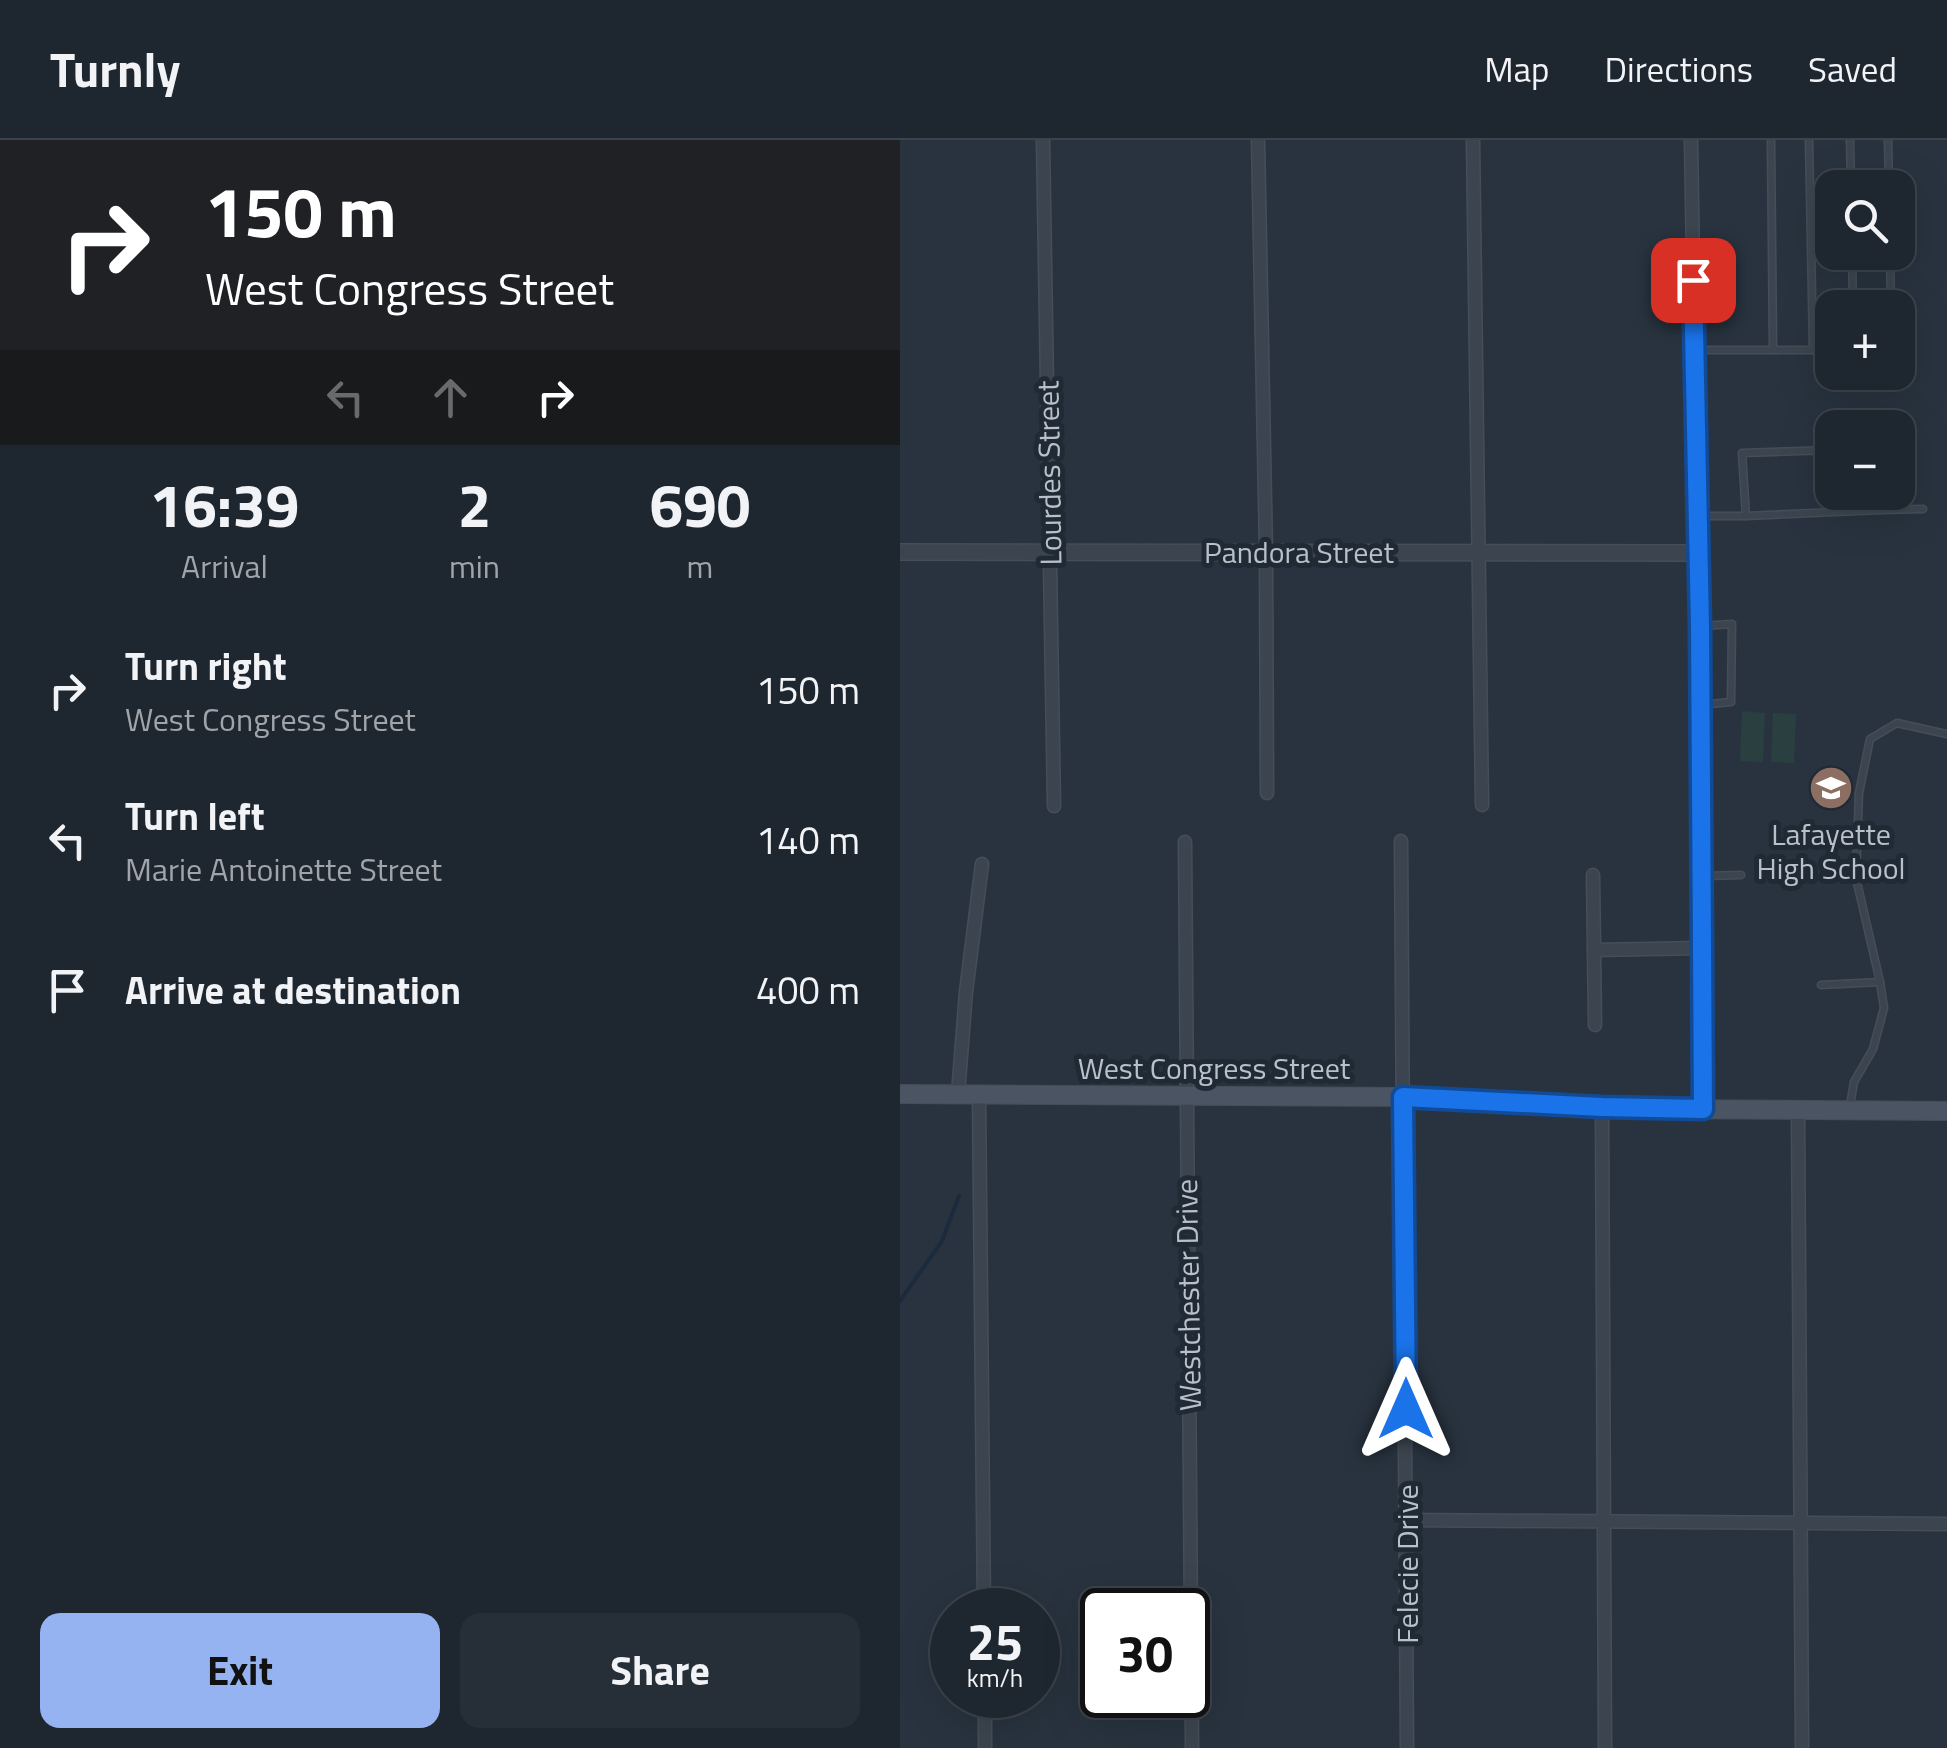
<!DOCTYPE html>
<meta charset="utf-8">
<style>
body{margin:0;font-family:"Titillium Web",sans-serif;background:#262e37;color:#f1f3f6;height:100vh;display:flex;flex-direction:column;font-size:38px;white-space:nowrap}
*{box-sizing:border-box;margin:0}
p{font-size:32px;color:#a1a5aa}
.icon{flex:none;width:55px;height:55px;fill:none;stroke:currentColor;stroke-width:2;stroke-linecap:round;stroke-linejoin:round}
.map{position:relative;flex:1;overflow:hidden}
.side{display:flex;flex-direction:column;background:#1e262f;width:900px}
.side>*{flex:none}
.hud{background:#202124;color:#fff;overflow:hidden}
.buttons{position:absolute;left:915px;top:30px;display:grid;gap:20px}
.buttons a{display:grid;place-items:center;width:100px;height:100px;border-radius:20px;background:#1e262f;box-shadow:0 10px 40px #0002,0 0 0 2px #3c434b;font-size:50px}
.speed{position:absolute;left:30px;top:1448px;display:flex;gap:20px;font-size:50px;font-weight:700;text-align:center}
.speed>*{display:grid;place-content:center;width:130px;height:130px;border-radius:50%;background:#1e262f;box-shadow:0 10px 40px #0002,0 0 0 2px #3c434b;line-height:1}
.speed small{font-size:25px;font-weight:400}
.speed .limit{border:5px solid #111;border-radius:15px;background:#fff;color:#111}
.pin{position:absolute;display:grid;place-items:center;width:85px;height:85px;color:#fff;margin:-42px;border-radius:20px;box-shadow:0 5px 15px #0006}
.me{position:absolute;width:110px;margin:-55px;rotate:0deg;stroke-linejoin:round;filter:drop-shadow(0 0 8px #0008)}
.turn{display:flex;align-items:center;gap:35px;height:210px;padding:0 40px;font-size:45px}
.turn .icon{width:130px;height:130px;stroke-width:2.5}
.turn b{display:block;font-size:70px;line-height:85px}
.lanes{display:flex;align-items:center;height:95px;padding:0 40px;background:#0003;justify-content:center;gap:50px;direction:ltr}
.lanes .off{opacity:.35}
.eta{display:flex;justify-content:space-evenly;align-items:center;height:170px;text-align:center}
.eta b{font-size:60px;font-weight:700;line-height:70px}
.primary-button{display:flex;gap:20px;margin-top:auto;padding:20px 40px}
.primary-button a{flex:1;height:115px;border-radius:20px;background:#95b2f1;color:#111;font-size:40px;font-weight:700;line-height:115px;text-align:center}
.primary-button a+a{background:#262e37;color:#f1f3f6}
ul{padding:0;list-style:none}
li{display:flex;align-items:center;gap:30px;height:150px;padding:0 40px}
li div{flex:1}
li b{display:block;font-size:38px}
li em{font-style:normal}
header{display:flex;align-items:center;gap:60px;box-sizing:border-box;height:140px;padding:0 50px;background:#1e262f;border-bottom:2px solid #3c434b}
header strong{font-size:48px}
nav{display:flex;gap:55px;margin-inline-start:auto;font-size:35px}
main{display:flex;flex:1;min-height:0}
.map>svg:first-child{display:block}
.green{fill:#2a3f40}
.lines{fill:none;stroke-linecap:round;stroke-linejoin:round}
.stream{stroke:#1b2b3d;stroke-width:4}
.service-casing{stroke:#454e58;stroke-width:9}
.minor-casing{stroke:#454e58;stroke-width:15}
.tertiary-casing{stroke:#454e58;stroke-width:18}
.secondary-casing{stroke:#454e58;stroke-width:20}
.service{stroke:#3c454f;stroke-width:6}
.minor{stroke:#3c454f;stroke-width:12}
.tertiary{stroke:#3c454f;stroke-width:15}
.secondary{stroke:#4a5462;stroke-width:18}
.route-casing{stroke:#114b97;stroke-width:25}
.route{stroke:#1a73e8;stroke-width:18}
.labels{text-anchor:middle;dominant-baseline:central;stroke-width:10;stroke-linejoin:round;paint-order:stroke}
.street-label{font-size:30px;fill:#b8c0ca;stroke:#202a34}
.poi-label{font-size:30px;fill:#b8c0ca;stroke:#202a34}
</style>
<header>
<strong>Turnly</strong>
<nav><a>Map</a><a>Directions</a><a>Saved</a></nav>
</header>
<main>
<section class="side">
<div class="hud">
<div class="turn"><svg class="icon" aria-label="right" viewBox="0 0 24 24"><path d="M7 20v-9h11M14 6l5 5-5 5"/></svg><div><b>150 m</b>West Congress Street</div></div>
<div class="lanes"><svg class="icon off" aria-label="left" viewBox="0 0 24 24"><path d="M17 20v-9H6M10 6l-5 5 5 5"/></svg><svg class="icon off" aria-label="ahead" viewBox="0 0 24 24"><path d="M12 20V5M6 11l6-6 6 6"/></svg><svg class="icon" aria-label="right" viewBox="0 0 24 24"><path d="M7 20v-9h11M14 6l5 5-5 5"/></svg></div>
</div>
<div class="eta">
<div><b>16:39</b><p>Arrival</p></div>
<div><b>2</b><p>min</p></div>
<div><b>690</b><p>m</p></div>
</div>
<ul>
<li><svg class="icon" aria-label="right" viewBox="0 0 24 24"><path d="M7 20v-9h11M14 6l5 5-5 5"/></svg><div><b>Turn right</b><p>West Congress Street</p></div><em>150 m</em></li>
<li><svg class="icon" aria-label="left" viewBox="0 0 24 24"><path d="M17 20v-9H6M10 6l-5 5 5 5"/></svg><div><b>Turn left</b><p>Marie Antoinette Street</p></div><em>140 m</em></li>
<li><svg class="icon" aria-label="arrive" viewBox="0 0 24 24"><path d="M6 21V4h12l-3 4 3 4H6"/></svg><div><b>Arrive at destination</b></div><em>400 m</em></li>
</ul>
<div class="primary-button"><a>Exit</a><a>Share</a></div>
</section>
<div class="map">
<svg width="1047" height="1608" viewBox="0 0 1047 1608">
<rect width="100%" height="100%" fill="#28333f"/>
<g class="green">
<polygon points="842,571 865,573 863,622 840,621"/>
<polygon points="873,573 896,574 894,623 871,622"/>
</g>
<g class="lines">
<polyline class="stream" points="0,1161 42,1101 59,1056"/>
<g class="service-casing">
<g id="service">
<polyline points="871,0 873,210"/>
<polyline points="909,0 913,210"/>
<polyline points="950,0 951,48"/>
<polyline points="988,0 989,48"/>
<polyline points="952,112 953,168"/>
<polyline points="990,112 991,168"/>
<polyline points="794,210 932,210"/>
<polyline points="981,352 982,370 1023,369"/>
<polyline points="798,376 846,376 842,313 932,310"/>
<polyline points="846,376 982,370"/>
<polyline points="800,565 831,562 832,484 801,486"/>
<polyline points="803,736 841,735"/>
<polyline points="980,842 956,738 959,653 970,599 997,583 1047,594"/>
<polyline points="921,845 980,842 984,868 973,909 954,942 950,966"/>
</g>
</g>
<g class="minor-casing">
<g id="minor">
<polyline points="143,0 154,666"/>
<polyline points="358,0 366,412 367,653"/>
<polyline points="573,0 582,665"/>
<polyline points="791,0 799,486 803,969"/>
<polyline points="501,701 507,1608"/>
<polyline points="285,702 292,1608"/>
<polyline points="693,735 695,885"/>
<polyline points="694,810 802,808"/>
<polyline points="58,954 66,852 82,724"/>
<polyline points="79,954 84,1470"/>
<polyline points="702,967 705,1608"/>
<polyline points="898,969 902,1608"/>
<polyline points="507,1380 1047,1384"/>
<polyline points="85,1555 85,1608"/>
</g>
</g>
<g class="tertiary-casing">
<polyline id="tertiary" points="0,412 798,413"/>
</g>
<g class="secondary-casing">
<polyline id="secondary" points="0,954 503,957 751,969 1047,971"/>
</g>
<use href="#service" class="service"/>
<use href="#minor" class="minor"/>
<use href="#tertiary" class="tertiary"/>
<use href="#secondary" class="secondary"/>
</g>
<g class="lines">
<g class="route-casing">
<polyline id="route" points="506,1269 503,957 702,967 803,969 800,486 793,140"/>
</g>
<use href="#route" class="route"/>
</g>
<defs>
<g id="school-disc" transform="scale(2.25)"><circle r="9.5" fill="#8d6e63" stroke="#202a34"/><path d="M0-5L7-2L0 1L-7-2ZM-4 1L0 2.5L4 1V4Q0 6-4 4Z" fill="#fff"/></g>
</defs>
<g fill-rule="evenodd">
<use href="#school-disc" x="931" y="648"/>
</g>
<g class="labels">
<g class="street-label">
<text transform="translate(149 333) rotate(-91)">Lourdes Street</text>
<text x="399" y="412">Pandora Street</text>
<text x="314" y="928">West Congress Street</text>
<text transform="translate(288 1155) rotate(-91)">Westchester Drive</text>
<text transform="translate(507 1424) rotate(-90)">Felecie Drive</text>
</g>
<g class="poi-label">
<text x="931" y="694">Lafayette<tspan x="931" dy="34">High School</tspan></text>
</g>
</g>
</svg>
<div class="buttons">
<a><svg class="icon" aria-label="search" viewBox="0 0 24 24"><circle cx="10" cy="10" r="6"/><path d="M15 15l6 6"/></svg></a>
<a>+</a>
<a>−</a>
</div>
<div class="speed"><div>25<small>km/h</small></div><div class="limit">30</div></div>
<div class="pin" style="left:793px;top:140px;background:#d93025"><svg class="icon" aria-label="arrive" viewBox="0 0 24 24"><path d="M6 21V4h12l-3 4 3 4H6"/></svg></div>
<svg class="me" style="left:506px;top:1269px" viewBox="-20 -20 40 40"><path d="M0-17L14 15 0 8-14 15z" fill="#1a73e8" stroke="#fff" stroke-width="4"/></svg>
</div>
</main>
